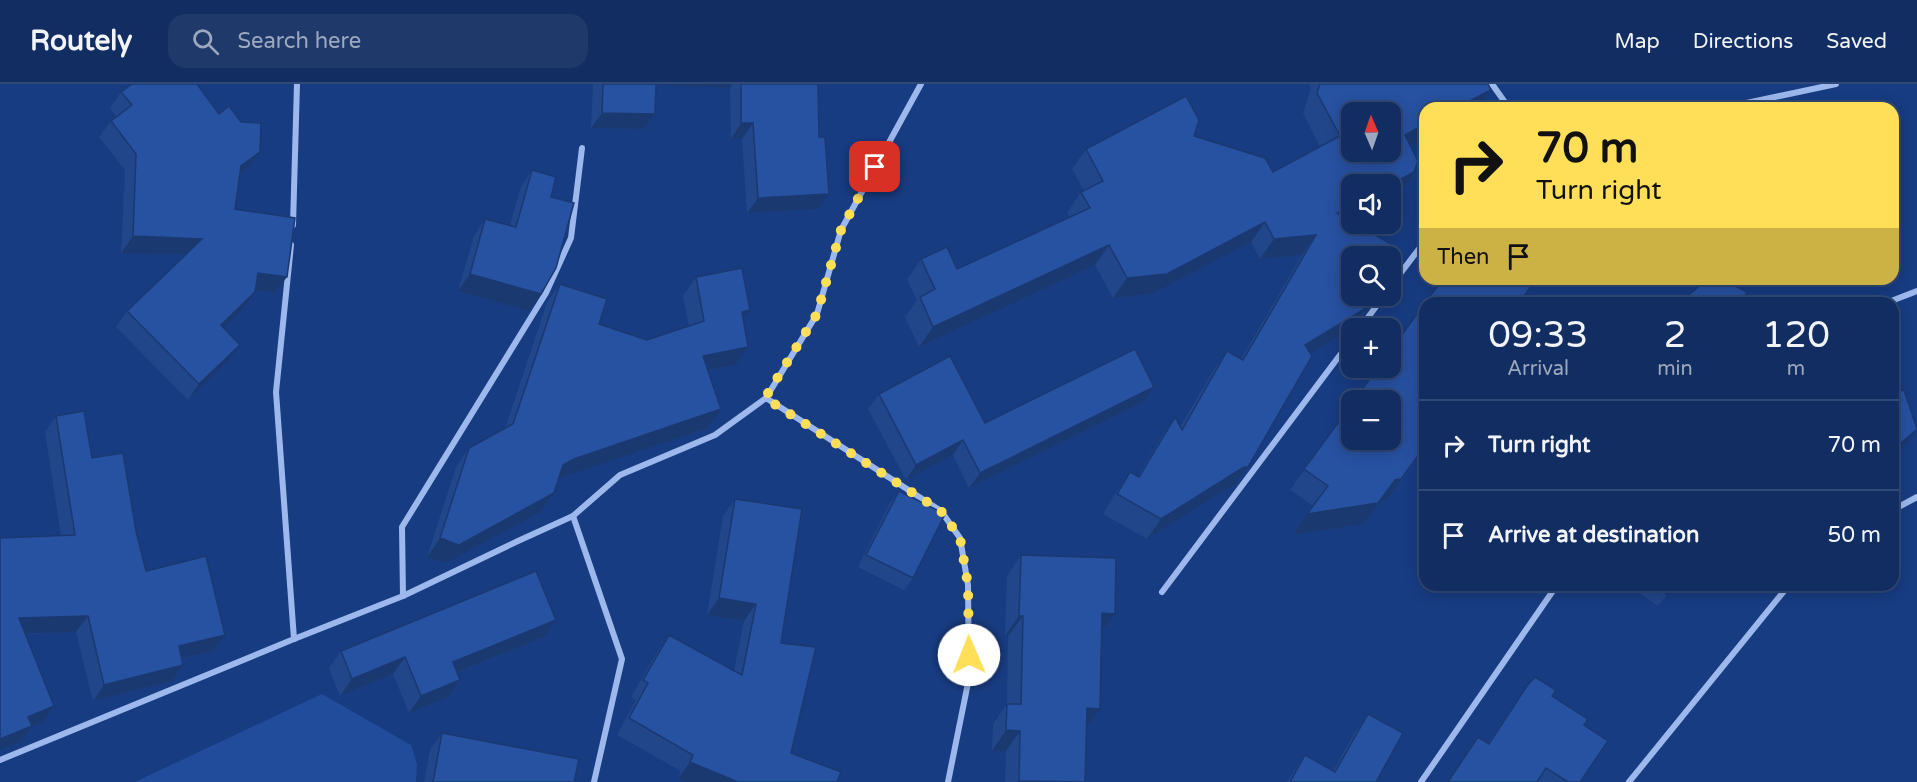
<!DOCTYPE html>
<meta charset="utf-8">
<style>
body{margin:0;font-family:"Varela Round",sans-serif;background:#1f396b;color:#f1f3f6;height:100vh;display:flex;flex-direction:column;font-size:22px;white-space:nowrap}
*{box-sizing:border-box;margin:0}
p{font-size:20px;color:#9ca8be}
.icon{flex:none;width:33px;height:33px;fill:none;stroke:currentColor;stroke-width:2;stroke-linecap:round;stroke-linejoin:round}
.map{position:relative;flex:1;overflow:hidden}
.side{position:absolute;left:1419px;top:213px;width:480px;height:294px;display:flex;flex-direction:column;background:#122d62;border-radius:18px;box-shadow:0 3px 15px #0003,0 0 0 2px #314977}
.side>*{flex:none}
.guide{position:absolute;left:1419px;top:18px;width:480px;height:183px;border-radius:18px;box-shadow:0 3px 15px #0003,0 0 0 2px #314977;background:#ffdf57;color:#111;overflow:hidden}
.needle{width:39px;rotate:358deg}
.controls{position:absolute;left:1341px;top:18px;display:grid;gap:12px}
.controls a{display:grid;place-items:center;width:60px;height:60px;border-radius:12px;background:#122d62;box-shadow:0 3px 15px #0003,0 0 0 2px #314977;font-size:30px}
.pin{position:absolute;display:grid;place-items:center;width:51px;height:51px;color:#fff;margin:-26px;border-radius:12px;box-shadow:0 3px 9px #0006}
.me{position:absolute;width:66px;margin:-33px;rotate:359deg;stroke-linejoin:round;filter:drop-shadow(0 0 4px #0008)}
.turn{display:flex;align-items:center;gap:21px;height:126px;padding:0 18px;font-size:27px}
.turn .icon{width:78px;height:78px;stroke-width:2.5}
.turn b{display:block;font-size:42px;line-height:51px}
.then{display:flex;align-items:center;height:57px;padding:0 18px;background:#0003;gap:12px;font-size:22px}
.eta{display:flex;justify-content:space-evenly;align-items:center;height:102px;text-align:center}
.eta b{font-size:36px;font-weight:600;line-height:42px}
ul{padding:0;list-style:none}
li{display:flex;align-items:center;gap:18px;height:90px;padding:0 18px;border-top:2px solid #314977}
li div{flex:1}
li b{display:block;font-size:22px}
li em{font-style:normal}
header{display:flex;align-items:center;gap:36px;box-sizing:border-box;height:84px;padding:0 30px;background:#122d62;border-bottom:2px solid #314977}
header strong{font-size:28px}
nav{display:flex;gap:33px;margin-inline-start:auto;font-size:21px}
.search{width:420px;height:54px;background:#1f396b;display:flex;align-items:center;gap:15px;box-sizing:border-box;padding:0 21px;border-radius:18px;color:#9ca8be;font-size:22px}
.map>svg:first-child{display:block}
.green{fill:#214c9c}
.lines{fill:none;stroke-linecap:round;stroke-linejoin:round}
.minor{stroke:#9cb8ec;stroke-width:6}
.wall{fill:#22468a}
.shaded-wall{fill:#1b3971}
.building{fill:#2751a1;stroke:#1b3971;stroke-width:1.5;fill-rule:evenodd}
.route{stroke:#ffdf57;stroke-width:10;stroke-dasharray:0 18}
</style>
<header>
<strong>Routely</strong>
<div class="search"><svg class="icon" aria-label="search" viewBox="0 0 24 24"><circle cx="10" cy="10" r="6"/><path d="M15 15l6 6"/></svg>Search here</div>
<nav><a>Map</a><a>Directions</a><a>Saved</a></nav>
</header>
<div class="map">
<svg width="1917" height="698" viewBox="0 0 1917 698">
<rect width="100%" height="100%" fill="#183c82"/>
<polygon class="green" points="322,610 411,661 417,680 416,698 135,698"/>
<g class="lines">
<g class="minor">
<polyline points="1492,0 1509,24"/>
<polyline points="1723,24 1836,0"/>
<polyline points="293,141 297,0"/>
<polyline points="291,161 276,308 294,555"/>
<polyline points="1390,203 1425,157"/>
<polyline points="1886,219 1917,207"/>
<polyline points="1360,244 1384,212"/>
<polyline points="766,314 941,427 960,454 968,501 969,594 948,698"/>
<polyline points="1893,426 1917,413"/>
<polyline points="573,432 622,575 594,698"/>
<polyline points="1162,508 1352,255"/>
<polyline points="403,512 402,443 546,209 571,154 582,64"/>
<polyline points="0,676 294,555 403,512 518,457 573,432 620,391 715,351 766,314 817,230 841,146 921,0"/>
<polyline points="1421,698 1557,501"/>
<polyline points="1629,698 1789,501"/>
</g>
</g>
<g class="wall">
<polygon points="593,0 818,0 818,125 747,129 742,55 731,55 730,4 656,0 655,30 644,45 591,44"/>
<polygon points="1309,0 1488,0 1491,6 1478,24 1425,24 1410,61 1400,109 1390,114 1390,100 1352,100 1352,134 1349,136 1352,244 1310,270 1248,383 1233,403 1230,403 1147,455 1103,430 1116,408 1130,388 1138,392 1161,353 1175,333 1180,343 1213,287 1227,267 1241,275 1302,171 1260,175 1251,158 1152,210 1113,214 1095,181 919,263 905,233 917,216 907,196 921,175 957,185 1070,133 1067,129 1081,108 1084,107 1072,85 1086,65 1194,52 1273,88 1320,63 1303,29 1311,4"/>
<polygon points="121,8 219,30 260,68 248,84 240,91 235,125 275,209 256,206 255,208 244,224 223,244 228,277 188,316 116,243 127,227 186,171 121,169 125,86 99,53 111,37 116,32 110,24"/>
<polygon points="532,86 551,113 529,227 458,207 474,152 485,135 510,141 521,103"/>
<polygon points="696,193 743,237 735,281 708,287 708,344 561,394 559,395 554,409 541,428 446,479 427,473 456,383 469,364 505,345 547,218 560,200 599,240 647,256 689,242 683,212"/>
<polygon points="1425,219 1425,363 1387,416 1381,417 1364,440 1293,451 1313,422 1290,406"/>
<polygon points="879,310 985,339 1143,318 969,404 953,371 906,396 868,325"/>
<polygon points="56,332 92,374 136,447 146,487 225,551 214,567 182,575 172,597 93,617 76,548 25,550 54,622 43,639 31,643 21,658 0,666 0,454 61,452 45,348"/>
<polygon points="899,407 913,494 904,506 858,483 890,419"/>
<polygon points="735,415 781,559 791,669 678,695 681,687 617,651 636,616 631,613 657,568 669,551 734,587 744,537 707,531 723,432"/>
<polygon points="1021,471 1115,530 1101,549 1086,644 1085,698 1005,698 1006,667 992,667 993,640 1007,620 1008,552 1005,552 1007,492"/>
<polygon points="1628,501 1674,501 1658,522"/>
<polygon points="544,553 457,589 460,596 449,613 409,629 393,590 340,612 329,584 341,567"/>
<polygon points="1527,602 1552,612 1584,641 1580,698 1448,698 1478,653 1488,659"/>
<polygon points="1368,630 1376,698 1287,698 1305,671 1333,687 1354,650"/>
<polygon points="442,649 574,698 424,698 430,666"/>
</g>
<g class="shaded-wall">
<polygon points="645,0 732,0 730,4"/>
<polygon points="1491,6 1478,24 1456,24"/>
<polygon points="602,29 655,30 644,45 591,44"/>
<polygon points="741,39 753,39 742,55 731,55"/>
<polygon points="1425,40 1425,53 1390,71 1405,51"/>
<polygon points="260,68 248,84 230,98 241,82"/>
<polygon points="1414,88 1400,109 1390,114 1390,101"/>
<polygon points="829,110 818,125 747,129 758,114"/>
<polygon points="1352,122 1352,134 1323,149 1337,129"/>
<polygon points="1265,138 1251,158 1152,210 1113,214 1127,194"/>
<polygon points="1316,151 1302,171 1260,175 1274,155"/>
<polygon points="133,152 202,155 191,171 121,169"/>
<polygon points="1109,161 1095,181 919,263 933,243"/>
<polygon points="258,189 287,193 275,209 247,205"/>
<polygon points="470,190 541,210 529,227 458,207"/>
<polygon points="255,208 244,224 210,258 221,241"/>
<polygon points="1366,224 1352,244 1291,282 1305,261"/>
<polygon points="750,226 737,245 742,228"/>
<polygon points="240,261 228,277 188,316 199,300"/>
<polygon points="748,263 735,281 690,290 703,272"/>
<polygon points="1154,303 1143,318 969,404 980,389"/>
<polygon points="721,325 708,344 561,394 550,400 563,381 574,375"/>
<polygon points="1917,345 1905,362 1893,373 1893,366"/>
<polygon points="963,356 953,371 906,396 916,381"/>
<polygon points="1425,362 1387,416 1381,417 1364,440 1293,451 1307,430 1395,396"/>
<polygon points="1244,383 1248,383 1233,403 1230,403 1147,455 1161,435"/>
<polygon points="554,409 541,428 446,479 427,473 440,454"/>
<polygon points="719,514 756,520 744,537 707,531"/>
<polygon points="1102,529 1115,530 1100,550"/>
<polygon points="88,532 76,548 8,550 19,534"/>
<polygon points="1019,532 1023,532 1008,552 1005,552"/>
<polygon points="556,536 544,553 441,595 453,578"/>
<polygon points="225,551 214,567 167,578 179,562"/>
<polygon points="405,573 393,590 340,612 352,595"/>
<polygon points="183,581 172,597 93,617 104,601"/>
<polygon points="460,596 449,613 409,629 421,612"/>
<polygon points="54,622 43,639 31,643 21,658 0,666 0,655 28,633"/>
<polygon points="1087,624 1100,625 1085,645"/>
<polygon points="1006,646 1020,647 1006,667 992,667"/>
<polygon points="690,678 738,698 686,698 678,695"/>
<polygon points="1019,697 1074,698 1018,698"/>
</g>
<g class="building">
<polygon points="132,0 197,0 219,30 229,22 241,38 261,39 260,68 241,82 235,125 295,134 287,193 258,189 255,208 221,241 240,261 199,300 127,227 202,155 133,152 136,70 111,37 132,21 121,8"/>
<polygon points="603,0 656,0 655,30 602,29"/>
<polygon points="741,0 818,0 819,53 825,53 829,110 758,114 753,39 741,39"/>
<path d="M1320 0H1488L1491 6 1456 24H1425V40L1405 51 1418 77 1414 88 1390 101 1352 100V122L1337 129 1352 137V140H1356L1400 165 1390 181V172H1352V212H1373L1366 224 1305 261 1312 272 1248 383H1244L1161 435 1117 410 1130 388 1139 393 1175 333 1182 346 1227 267 1243 276 1316 151 1274 155 1265 138 1167 190 1127 194 1109 161 933 243 920 213 935 205 921 175 947 163 957 185 1090 124 1081 108 1103 97 1086 65 1186 12 1199 36 1194 52 1265 74 1273 88 1340 52 1317 9ZM1352 28H1390V68H1352Z"/>
<polygon points="1728,17 1724,24 1685,24"/>
<polygon points="532,86 556,93 551,113 574,119 556,184 541,210 470,190 485,135 516,143"/>
<polygon points="742,184 750,226 742,228 748,263 703,272 721,325 574,375 563,381 554,409 459,461 440,454 469,364 513,340 560,200 607,215 599,240 647,256 704,237 696,193"/>
<polygon points="1443,195 1536,195 1519,219 1425,219"/>
<polygon points="1708,195 1728,195 1733,201 1747,208 1742,219 1679,219"/>
<polygon points="1425,219 1425,362 1401,395 1395,396 1378,419 1307,430 1328,402 1304,385 1352,320 1352,356 1390,356 1390,316 1354,316 1378,284 1390,284 1390,267"/>
<polygon points="1135,265 1154,303 980,389 963,356 916,381 879,310 950,272 985,339"/>
<polygon points="1904,306 1917,345 1893,366 1893,309"/>
<polygon points="84,327 92,374 123,369 136,447 146,487 206,472 225,551 179,562 183,581 104,601 88,532 19,534 54,622 28,633 32,642 0,655 0,454 75,451 56,332"/>
<polygon points="899,407 945,430 913,494 866,471"/>
<polygon points="735,415 802,425 781,559 816,563 791,669 841,688 837,698 738,698 690,678 693,671 629,634 648,599 643,596 669,551 742,591 756,520 719,514"/>
<polygon points="1021,471 1116,474 1115,530 1102,529 1100,625 1087,624 1085,698 1019,697 1020,647 1006,646 1007,620 1021,620 1023,532 1019,532"/>
<polygon points="536,487 556,536 453,578 460,596 421,612 405,573 352,595 341,567"/>
<polygon points="1654,501 1673,501 1667,510"/>
<polygon points="1535,593 1556,606 1552,612 1588,635 1584,641 1608,657 1580,698 1568,698 1546,684 1537,698 1448,698 1478,653 1489,660 1527,602"/>
<polygon points="1368,630 1403,649 1376,698 1290,698 1305,671 1335,688"/>
<polygon points="442,649 579,675 574,698 433,698"/>
</g>
<g class="lines">
<polyline class="route" points="875,83 841,146 817,230 765,314 941,427 960,454 968,501 969,571"/>
</g>
</svg>
<div class="controls">
<a><svg class="needle" viewBox="-14 -14 28 28"><path d="M0-13l5 13h-10z" fill="#e53935"/><path d="M0 13l5-13h-10z" fill="#9ca8be"/></svg></a>
<a><svg class="icon" aria-label="sound" viewBox="0 0 24 24"><path d="M4 9h4l5-4v14l-5-4H4zM17 9q2 3 0 6"/></svg></a>
<a><svg class="icon" aria-label="search" viewBox="0 0 24 24"><circle cx="10" cy="10" r="6"/><path d="M15 15l6 6"/></svg></a>
<a>+</a>
<a>−</a>
</div>
<div class="pin" style="left:875px;top:83px;background:#d93025"><svg class="icon" aria-label="arrive" viewBox="0 0 24 24"><path d="M6 21V4h12l-3 4 3 4H6"/></svg></div>
<svg class="me" style="left:969px;top:571px" viewBox="-20 -20 40 40"><circle r="19" fill="#fff"/><path d="M0-13L10 11 0 6-10 11z" fill="#ffdf57"/></svg>
<div class="guide">
<div class="turn"><svg class="icon" aria-label="right" viewBox="0 0 24 24"><path d="M7 20v-9h11M14 6l5 5-5 5"/></svg><div><b>70 m</b>Turn right</div></div>
<div class="then">Then<svg class="icon" aria-label="arrive" viewBox="0 0 24 24"><path d="M6 21V4h12l-3 4 3 4H6"/></svg></div>
</div>
<section class="side">
<div class="eta">
<div><b>09:33</b><p>Arrival</p></div>
<div><b>2</b><p>min</p></div>
<div><b>120</b><p>m</p></div>
</div>
<ul>
<li><svg class="icon" aria-label="right" viewBox="0 0 24 24"><path d="M7 20v-9h11M14 6l5 5-5 5"/></svg><div><b>Turn right</b></div><em>70 m</em></li>
<li><svg class="icon" aria-label="arrive" viewBox="0 0 24 24"><path d="M6 21V4h12l-3 4 3 4H6"/></svg><div><b>Arrive at destination</b></div><em>50 m</em></li>
</ul>
</section>
</div>
